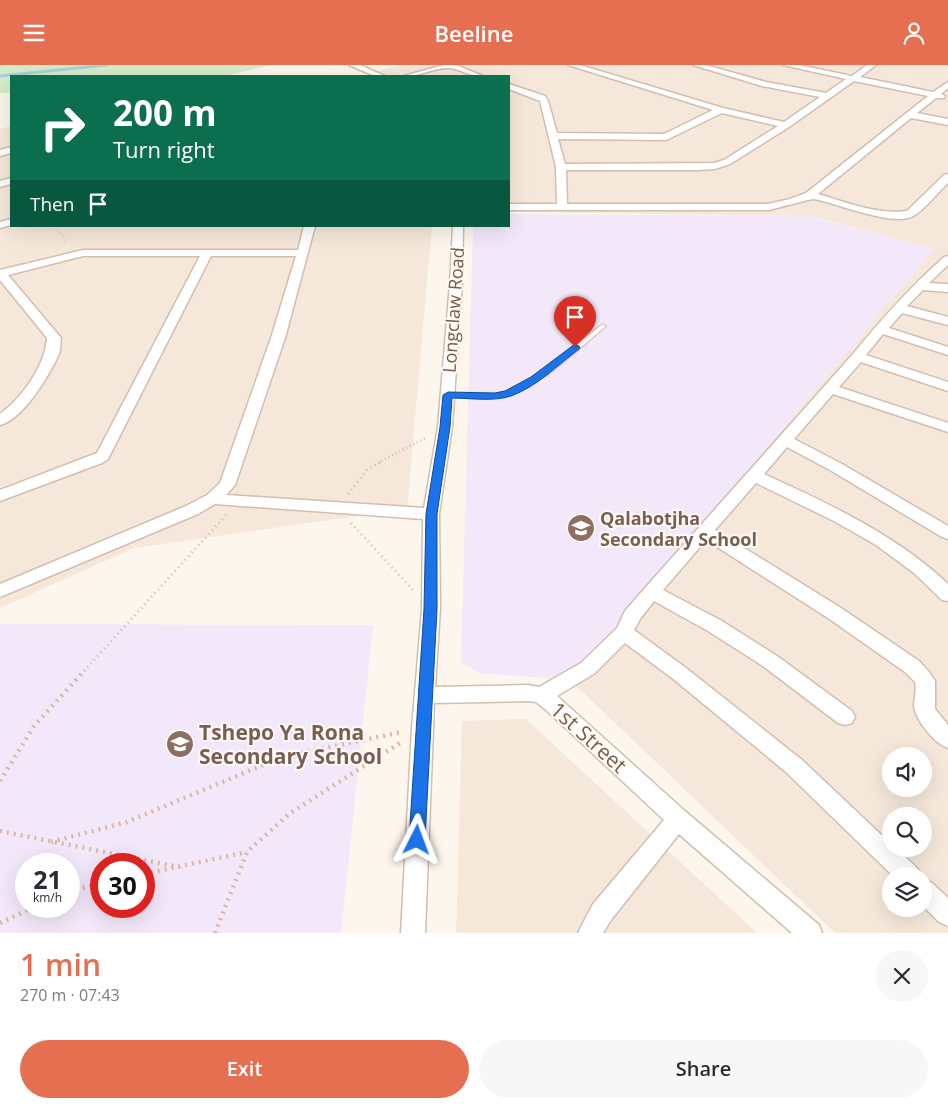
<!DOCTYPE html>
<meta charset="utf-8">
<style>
body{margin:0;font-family:"Open Sans",sans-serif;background:#f7f7f7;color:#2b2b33;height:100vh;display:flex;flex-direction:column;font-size:19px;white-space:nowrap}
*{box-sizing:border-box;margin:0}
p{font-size:16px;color:#7c7c81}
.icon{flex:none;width:28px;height:28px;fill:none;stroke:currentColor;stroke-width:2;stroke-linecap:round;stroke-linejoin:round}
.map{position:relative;height:868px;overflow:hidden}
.details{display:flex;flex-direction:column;background:#fff;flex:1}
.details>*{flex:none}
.top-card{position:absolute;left:10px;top:10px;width:500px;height:152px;border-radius:0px;box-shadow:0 5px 20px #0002;background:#0b6e4f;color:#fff;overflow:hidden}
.fabs{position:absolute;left:882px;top:682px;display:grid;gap:10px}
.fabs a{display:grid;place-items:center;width:50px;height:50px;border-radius:50%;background:#fff;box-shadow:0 5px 20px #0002;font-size:25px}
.speed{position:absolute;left:15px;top:788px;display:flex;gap:10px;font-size:25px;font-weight:700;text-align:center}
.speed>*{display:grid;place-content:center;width:65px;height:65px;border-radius:50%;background:#fff;box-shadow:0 5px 20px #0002;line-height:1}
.speed small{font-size:12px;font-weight:400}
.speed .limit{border:8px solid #d22;background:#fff;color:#111}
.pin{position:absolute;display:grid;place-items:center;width:42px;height:42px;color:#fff;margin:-51px -21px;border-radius:50% 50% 50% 0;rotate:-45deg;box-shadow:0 0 5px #0007}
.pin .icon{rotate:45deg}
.me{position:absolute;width:55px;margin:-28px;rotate:3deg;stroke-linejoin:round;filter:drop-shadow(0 0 4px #0008)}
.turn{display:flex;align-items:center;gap:18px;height:105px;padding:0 20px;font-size:22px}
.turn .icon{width:65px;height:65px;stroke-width:2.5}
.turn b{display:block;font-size:35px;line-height:42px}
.then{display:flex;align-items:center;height:48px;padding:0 20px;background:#0003;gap:10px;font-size:19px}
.round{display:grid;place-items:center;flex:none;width:52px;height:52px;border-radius:26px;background:#f7f7f7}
.summary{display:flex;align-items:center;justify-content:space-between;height:85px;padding:0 20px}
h1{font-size:30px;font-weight:600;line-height:38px;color:#e76f51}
.cta{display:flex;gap:10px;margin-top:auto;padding:10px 20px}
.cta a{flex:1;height:58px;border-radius:30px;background:#e76f51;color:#fff;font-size:20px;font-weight:600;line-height:58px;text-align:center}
.cta a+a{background:#f7f7f7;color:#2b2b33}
header{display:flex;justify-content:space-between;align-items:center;height:65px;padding:0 20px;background:#e76f51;color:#fff;font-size:22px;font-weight:600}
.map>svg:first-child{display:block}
.residential{fill:#f5e8da;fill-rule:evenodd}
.education{fill:#f3e8fa;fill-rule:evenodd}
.green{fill:#d8ecc9}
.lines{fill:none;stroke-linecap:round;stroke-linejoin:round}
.stream{stroke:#a5d3da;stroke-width:3}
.service-casing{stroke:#d1beb0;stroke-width:2}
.minor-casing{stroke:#d1beb0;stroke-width:3}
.path-far3{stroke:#d9b8a5;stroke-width:2;stroke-dasharray:0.5 2;stroke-linecap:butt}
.path-far2{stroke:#d9b8a5;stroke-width:2.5;stroke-dasharray:1 3;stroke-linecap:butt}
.path-far1{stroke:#d9b8a5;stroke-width:3;stroke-dasharray:1 4;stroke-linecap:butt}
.path{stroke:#d9b8a5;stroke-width:4.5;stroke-dasharray:2 5;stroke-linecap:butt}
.service{fill:#fff;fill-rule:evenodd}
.minor{fill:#fff;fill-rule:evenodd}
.route{fill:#1a73e8;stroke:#114b97}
.labels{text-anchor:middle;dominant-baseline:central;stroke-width:4;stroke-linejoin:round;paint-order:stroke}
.street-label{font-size:18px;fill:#7a5c4d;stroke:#fffaf3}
.education-label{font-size:18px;font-weight:bold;fill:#785e54;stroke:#fffaf3;text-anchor:start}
.near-education-label{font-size:21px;font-weight:bold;fill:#785e54;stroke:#fffaf3;text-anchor:start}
.near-street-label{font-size:21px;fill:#7a5c4d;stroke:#fffaf3}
</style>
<header><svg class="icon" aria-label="menu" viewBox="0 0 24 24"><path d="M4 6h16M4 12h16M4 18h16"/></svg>Beeline<svg class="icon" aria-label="person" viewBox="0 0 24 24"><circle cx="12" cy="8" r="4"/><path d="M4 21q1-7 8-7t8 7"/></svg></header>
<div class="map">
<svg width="948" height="868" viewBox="0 0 948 868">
<rect width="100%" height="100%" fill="#fdf6ec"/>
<g class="residential">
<path d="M401 0H948V868H835L570 615 934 184 811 151 509 147V11H375L378 6ZM891 691H924V724H891ZM891 751H924V784H891ZM891 811H924V844H891Z"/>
<polygon points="11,61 11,161 432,161 407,444 134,483 0,543 0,64"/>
<polygon points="526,654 757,868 456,868 462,656"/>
</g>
<g class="education">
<polygon points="509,149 809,151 934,184 570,615 478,608 461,597 473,161 509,161"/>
<path d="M0 559 373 560 341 868H0ZM26 799H69V841H26ZM101 799H144V841H101Z"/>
</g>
<polygon class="green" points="0,0 271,0 224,11 11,11 11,28 0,28"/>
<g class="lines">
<polyline class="stream" points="0,11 107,0"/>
<g class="service-casing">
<path id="service" d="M603 259 606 261 605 262C575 286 539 325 501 332 483 335 465 333 447 332L443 330 447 328 494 329 506 326 517 322 542 306Z"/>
</g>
<g class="minor-casing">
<g id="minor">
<polygon points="349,0 360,0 385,11 375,11"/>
<path d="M443 0H456L483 11C469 12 459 3 448 3 433 3 419 12 404 11Z"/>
<path d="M568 0H580L723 43 784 57 820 32 762 21 693 0H706L766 17 826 28 846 14 783 0H799L852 11 867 0H876L860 12 933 27 948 17V23L941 29 945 31 944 33H936L917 48 948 54V60L911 53 818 129C846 137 877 150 907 146L944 110 948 109V118C937 128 927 142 915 150 896 164 835 137 813 134 810 134 775 144 768 145H509V139H557L556 102 540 36 509 24V19L545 31 548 36 557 68 664 69 713 45ZM854 16 928 31 806 128 790 134 768 139H567L566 105H698L715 104 730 99 789 62ZM722 48 778 61 724 95 714 98 565 99 558 74 666 75Z"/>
<polygon points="11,82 11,88 0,91 0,85"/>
<polygon points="11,113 11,119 0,122 0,116"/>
<polygon points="11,154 11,160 0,163 0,157"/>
<path d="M304 161H315L285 273 235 420 226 430 424 443 438 362 450 218 453 161H463L462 218 452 362 439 449 440 544 435 622 528 620 539 622 581 598 617 563 625 546 645 523 853 289C881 255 910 222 944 192L948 191V200L929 218 948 219V227L923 225 907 241 948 252V260L902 248 889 263 948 282V290L883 269 866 290 948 317V326L861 297 839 322 948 358V367L833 329 794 374 842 399 948 461V474L942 472 830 405 787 382 764 409C829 439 895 469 948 519V536L942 535 914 508 876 480 834 456 756 418 715 465 841 543 919 596 929 607 935 616V644L948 660V683C934 678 916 656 914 641 914 633 917 625 915 617L905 607 828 553 706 475 663 525 722 556 777 591 852 646 855 652 852 658 845 660 838 658 763 601 708 566 654 536 640 554 634 565 686 603 802 695 891 779V784H897L917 803 921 811H893L786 707 672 613 625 578 595 608 557 631 686 747 819 860 822 868H792L679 769 611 855 603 868H578L593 839 664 755 546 645 536 637 528 636 434 638 425 868H401L412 663 422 544 423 454 215 439 198 449 0 532V519L186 441 207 430 220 418 271 273 296 191H211L108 394 102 398 0 436V425L97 388 200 191H83L8 210 61 273C60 278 61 284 59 289 50 309 23 355 0 360V349C22 333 45 301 47 273L0 215V205L83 185H298Z"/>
<polygon points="924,815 932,818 948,833 948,861 939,857 924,842"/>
</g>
</g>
<polyline class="path-far3" points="54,161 63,171 66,179"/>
<polyline class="path-far2" points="378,398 427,372"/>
<g class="path-far1">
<polyline points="348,429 368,404 381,397"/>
<polyline points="351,458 413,525"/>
<polyline points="84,606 227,449"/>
</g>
<g class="path">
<polyline points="0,716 34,661 85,605"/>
<polyline points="0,766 179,802"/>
<polyline points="51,777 127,757 282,692 402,667"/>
<polyline points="144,809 247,787"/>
<polyline points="69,826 101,819"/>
<polyline points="0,858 36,841"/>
<polyline points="215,868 247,787 289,749 403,676"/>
</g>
<use href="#service" class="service"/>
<use href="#minor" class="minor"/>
</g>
<path class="route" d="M575 279 580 282 579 284C558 300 536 322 511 331 493 337 471 333 452 333L450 362 437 449V544L425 775 423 780 417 782 412 780 409 775 424 544 426 449 440 362 443 330 448 327 495 328 505 326 531 312Z"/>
<defs>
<g id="school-disc" transform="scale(1.4375)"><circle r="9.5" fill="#8d6e63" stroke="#fffaf3"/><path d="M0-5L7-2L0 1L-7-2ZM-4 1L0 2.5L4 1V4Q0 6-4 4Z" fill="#fff"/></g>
</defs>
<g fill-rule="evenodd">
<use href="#school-disc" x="581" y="463"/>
<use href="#school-disc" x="180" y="679"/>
</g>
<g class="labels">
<g class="street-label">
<text transform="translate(453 245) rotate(-86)">Longclaw Road</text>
</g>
<g class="education-label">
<text x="600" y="453">Qalabotjha<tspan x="600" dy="21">Secondary School</tspan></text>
</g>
<g class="near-education-label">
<text x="199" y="667">Tshepo Ya Rona<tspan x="199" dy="24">Secondary School</tspan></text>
</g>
<g class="near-street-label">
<text transform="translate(589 672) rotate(42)">1st Street</text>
</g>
</g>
</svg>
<div class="fabs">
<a><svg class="icon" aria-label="sound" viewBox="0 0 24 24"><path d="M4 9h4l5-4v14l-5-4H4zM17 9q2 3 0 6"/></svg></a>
<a><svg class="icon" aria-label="search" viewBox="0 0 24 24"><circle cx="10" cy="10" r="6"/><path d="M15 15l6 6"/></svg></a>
<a><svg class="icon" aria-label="layers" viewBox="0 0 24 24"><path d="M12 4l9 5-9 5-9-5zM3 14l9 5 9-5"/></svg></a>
</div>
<div class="speed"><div>21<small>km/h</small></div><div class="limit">30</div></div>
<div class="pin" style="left:575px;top:282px;background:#d93025"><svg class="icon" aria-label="arrive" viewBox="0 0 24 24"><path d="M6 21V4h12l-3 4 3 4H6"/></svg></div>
<svg class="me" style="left:417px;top:775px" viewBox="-20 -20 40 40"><path d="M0-17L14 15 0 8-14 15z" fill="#1a73e8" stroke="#fff" stroke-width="4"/></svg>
<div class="top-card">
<div class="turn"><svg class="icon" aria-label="right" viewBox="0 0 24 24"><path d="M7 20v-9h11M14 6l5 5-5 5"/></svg><div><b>200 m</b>Turn right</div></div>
<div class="then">Then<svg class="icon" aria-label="arrive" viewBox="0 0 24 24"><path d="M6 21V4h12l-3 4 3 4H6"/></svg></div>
</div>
</div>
<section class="details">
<div class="summary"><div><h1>1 min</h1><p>270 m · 07:43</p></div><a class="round"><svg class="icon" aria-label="close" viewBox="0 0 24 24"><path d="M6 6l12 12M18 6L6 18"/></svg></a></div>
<div class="cta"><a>Exit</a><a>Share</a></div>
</section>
